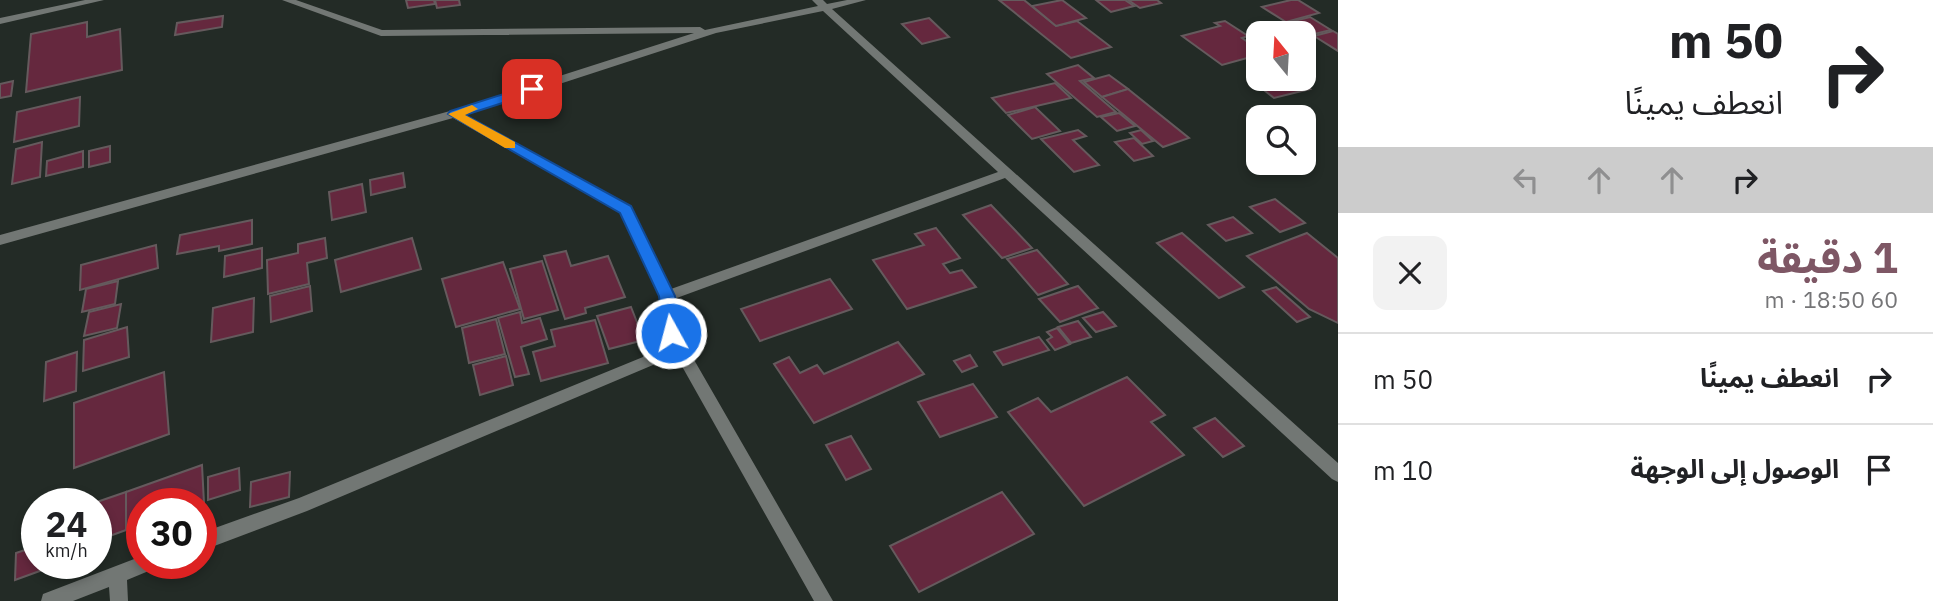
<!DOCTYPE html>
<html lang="ar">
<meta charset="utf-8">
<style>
body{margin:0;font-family:"IBM Plex Sans","Noto Sans Arabic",sans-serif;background:#f2f2f2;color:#202124;direction:rtl;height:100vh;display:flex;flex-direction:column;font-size:26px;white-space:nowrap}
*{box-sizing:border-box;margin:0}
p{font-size:23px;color:#757577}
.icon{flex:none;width:38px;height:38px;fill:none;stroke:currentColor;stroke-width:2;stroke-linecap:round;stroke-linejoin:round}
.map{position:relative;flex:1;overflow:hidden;direction:ltr}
.drawer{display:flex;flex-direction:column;background:#fff;width:595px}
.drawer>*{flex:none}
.hud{background:#fff;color:#202124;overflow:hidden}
.needle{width:46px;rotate:342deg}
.fabs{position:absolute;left:1246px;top:21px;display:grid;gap:14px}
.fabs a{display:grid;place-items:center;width:70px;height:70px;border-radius:14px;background:#fff;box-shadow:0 4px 10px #0003;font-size:35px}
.speed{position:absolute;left:21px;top:488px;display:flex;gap:14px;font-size:35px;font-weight:700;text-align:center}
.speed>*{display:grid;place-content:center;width:91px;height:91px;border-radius:50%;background:#fff;box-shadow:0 4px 10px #0003;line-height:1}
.speed small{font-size:18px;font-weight:400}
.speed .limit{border:10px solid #d22;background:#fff;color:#111}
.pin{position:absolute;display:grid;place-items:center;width:60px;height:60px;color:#fff;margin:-30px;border-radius:14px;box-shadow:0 4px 10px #0006}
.me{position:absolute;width:77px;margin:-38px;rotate:353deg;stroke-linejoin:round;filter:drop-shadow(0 0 5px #0008)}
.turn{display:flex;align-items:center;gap:24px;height:147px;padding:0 35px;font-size:32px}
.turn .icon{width:91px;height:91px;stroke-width:2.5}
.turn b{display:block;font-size:49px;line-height:60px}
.lanes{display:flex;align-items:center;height:66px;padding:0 35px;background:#0003;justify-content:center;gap:35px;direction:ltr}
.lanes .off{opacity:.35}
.round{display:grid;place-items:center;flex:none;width:74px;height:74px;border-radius:14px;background:#f2f2f2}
.overview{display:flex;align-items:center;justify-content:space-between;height:119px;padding:0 35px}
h1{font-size:42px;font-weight:700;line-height:52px;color:#7e5765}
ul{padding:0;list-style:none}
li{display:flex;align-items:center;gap:21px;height:91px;padding:0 35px;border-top:2px solid #e0e0e0}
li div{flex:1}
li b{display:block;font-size:26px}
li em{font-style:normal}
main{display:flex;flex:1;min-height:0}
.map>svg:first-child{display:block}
.building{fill:#65283e;stroke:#655a5d;stroke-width:2}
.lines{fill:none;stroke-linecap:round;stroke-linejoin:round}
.minor{fill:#727774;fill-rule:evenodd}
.route{fill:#1a73e8;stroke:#114b97;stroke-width:2}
.slow{fill:#f59e0b}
</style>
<main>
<section class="drawer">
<div class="hud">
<div class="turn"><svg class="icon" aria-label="right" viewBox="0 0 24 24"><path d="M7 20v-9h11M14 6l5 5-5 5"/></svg><div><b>50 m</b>انعطف يمينًا</div></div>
<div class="lanes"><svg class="icon off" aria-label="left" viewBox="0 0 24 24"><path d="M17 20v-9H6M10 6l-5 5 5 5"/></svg><svg class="icon off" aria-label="ahead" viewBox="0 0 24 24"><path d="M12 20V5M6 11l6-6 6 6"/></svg><svg class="icon off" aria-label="ahead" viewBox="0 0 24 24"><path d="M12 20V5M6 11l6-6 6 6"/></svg><svg class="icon" aria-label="right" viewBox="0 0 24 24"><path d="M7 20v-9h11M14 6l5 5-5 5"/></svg></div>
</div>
<div class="overview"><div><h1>1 دقيقة</h1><p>60 m · 18:50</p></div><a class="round"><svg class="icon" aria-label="close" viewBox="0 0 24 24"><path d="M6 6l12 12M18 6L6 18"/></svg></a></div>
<ul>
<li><svg class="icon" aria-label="right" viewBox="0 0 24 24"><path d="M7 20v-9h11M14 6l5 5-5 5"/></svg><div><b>انعطف يمينًا</b></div><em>50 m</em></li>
<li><svg class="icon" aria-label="arrive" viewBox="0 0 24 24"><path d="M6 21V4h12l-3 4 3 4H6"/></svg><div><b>الوصول إلى الوجهة</b></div><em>10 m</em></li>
</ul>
</section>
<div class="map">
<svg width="1338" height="601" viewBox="0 0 1338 601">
<rect width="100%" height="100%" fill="#232b26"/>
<g class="building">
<polygon points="406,0 434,0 435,4 408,8"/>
<polygon points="435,0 459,0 460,5 437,8"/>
<polygon points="999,0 1024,0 1056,26 1077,21 1111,47 1071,58"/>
<polygon points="1062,0 1086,18 1056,26 1032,6"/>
<polygon points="1096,0 1125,0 1134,6 1111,12"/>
<polygon points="1128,0 1157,0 1161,3 1140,8"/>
<polygon points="1291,0 1298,0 1319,13 1286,22 1262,7"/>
<polygon points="223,16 222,27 175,35 177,23"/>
<polygon points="1310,17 1331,30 1310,35 1290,22"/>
<polygon points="929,18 949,37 922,44 902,24"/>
<polygon points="1225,21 1248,36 1242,38 1258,49 1258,55 1222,65 1182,36 1220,26 1215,23"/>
<polygon points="87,22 87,37 120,29 122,70 26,92 31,34"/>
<polygon points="1333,31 1338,34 1338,51 1314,36"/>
<polygon points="1078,65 1094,78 1080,81 1116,112 1097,117 1047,74"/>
<polygon points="1109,75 1128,89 1102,97 1084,82"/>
<polygon points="1271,79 1296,79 1310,89 1274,98 1260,87 1267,85 1263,82"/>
<polygon points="13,81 11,96 0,98 0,84"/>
<polygon points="1055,83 1071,98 1006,113 992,98"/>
<polygon points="1128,89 1189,138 1163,147 1102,97"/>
<polygon points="80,97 79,126 14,142 17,112"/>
<polygon points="1035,107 1060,131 1032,139 1008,115"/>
<polygon points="1119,113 1135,126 1117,131 1101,117"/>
<polygon points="1078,130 1086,136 1073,140 1099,165 1074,172 1041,139"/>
<polygon points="1141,130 1153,141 1142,144 1130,133"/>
<polygon points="1134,138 1153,156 1134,161 1115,142"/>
<polygon points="42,142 40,177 12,184 16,149"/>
<polygon points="110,146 110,162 89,167 89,151"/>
<polygon points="83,151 83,167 46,176 47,161"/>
<polygon points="403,173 405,187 371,195 370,180"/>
<polygon points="362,184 366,212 332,220 329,192"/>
<polygon points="1275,199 1305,223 1280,232 1250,207"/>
<polygon points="991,205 1032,248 1002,258 963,215"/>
<polygon points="1233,217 1252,233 1226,241 1208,225"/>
<polygon points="252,220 252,244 219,251 219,246 177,254 180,235"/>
<polygon points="936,228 960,258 943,264 950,273 962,270 976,287 907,309 873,260 924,245 915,234"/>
<polygon points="1182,233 1244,287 1219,298 1157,243"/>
<polygon points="1307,233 1338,258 1338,323 1309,309 1247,256"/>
<polygon points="325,238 327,258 307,263 309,284 268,294 267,260 298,253 298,244"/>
<polygon points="412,238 421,269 341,292 335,260"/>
<polygon points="156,245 158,268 80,290 81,265"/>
<polygon points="262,248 262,268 224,277 225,256"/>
<polygon points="1037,250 1068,284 1038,295 1007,259"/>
<polygon points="566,251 571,266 608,256 625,297 585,308 586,313 565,319 544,256"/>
<polygon points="542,261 558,310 524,319 510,269"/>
<polygon points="503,262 520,309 456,327 442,279"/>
<polygon points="830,279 852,309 760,341 741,309"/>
<polygon points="118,281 115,304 82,312 86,289"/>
<polygon points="310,286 312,311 271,322 270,296"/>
<polygon points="1078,286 1098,308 1060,322 1039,299"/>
<polygon points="1276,287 1310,317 1297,322 1263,291"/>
<polygon points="254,298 253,332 211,342 213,308"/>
<polygon points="121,304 117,328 84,336 89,312"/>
<polygon points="631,307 644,340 609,349 597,316"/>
<polygon points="520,312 522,323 540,318 547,339 521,347 529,374 515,377 498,318"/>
<polygon points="1103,312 1116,326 1096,332 1083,318"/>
<polygon points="496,319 505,354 469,363 462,328"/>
<polygon points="595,320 608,363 541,381 533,352 555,346 551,330"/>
<polygon points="1078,321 1091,337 1071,343 1058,327"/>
<polygon points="127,327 129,357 83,371 84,340"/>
<polygon points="1057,328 1070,344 1055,350 1047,340 1052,337 1047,332"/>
<polygon points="1039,337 1049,350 1003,365 994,352"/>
<polygon points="898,342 924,374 814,423 774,364 789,357 800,373 817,365 824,374"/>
<polygon points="77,352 76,391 44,401 46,362"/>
<polygon points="970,355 977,366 962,372 954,361"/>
<polygon points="506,356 513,385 480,395 473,365"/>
<polygon points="164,372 169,434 74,468 74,403"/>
<polygon points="1127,377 1165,415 1151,422 1184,455 1084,506 1008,412 1038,398 1051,412"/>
<polygon points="973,384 997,417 940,437 918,402"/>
<polygon points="1215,418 1244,446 1223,457 1194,428"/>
<polygon points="851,436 871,469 846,480 826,445"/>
<polygon points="202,465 204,503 142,504 142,525 126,530 126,492"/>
<polygon points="239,468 240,490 208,500 208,477"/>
<polygon points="290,472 289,497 250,507 251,482"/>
<polygon points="126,492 126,530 96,541 96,504 91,504"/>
<polygon points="1002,492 1034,534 919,592 890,546"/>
<polygon points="37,546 37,564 59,564 15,580 16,553"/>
</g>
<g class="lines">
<g class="minor">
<polygon points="85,0 104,0 0,24 0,18"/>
<path d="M282 0H296L382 30 700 27 705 30 818 6 812 0H823L827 4 847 0H866L832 9 1338 463V482L1332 479 1005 178 674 299 678 332 833 601H814L670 345 653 365 307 511 201 551V533L299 498 643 357 664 332 660 296 621 213 453 118 0 245V235L450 111 694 33 381 36ZM823 11 998 172 671 289 630 207 464 115 716 33Z"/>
<polygon points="142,556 142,564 154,564 151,570 127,580 128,601 110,601 109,587 73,601 41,601 43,594"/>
</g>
</g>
<polygon class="route" points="532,85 537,86 537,92 465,115 631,206 675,296 680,333 677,338 665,338 663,333 659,296 620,213 448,114 450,111"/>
<polygon class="slow" points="472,105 478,109 465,115 515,142 515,148 505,148 448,114"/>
</svg>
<div class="fabs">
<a><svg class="needle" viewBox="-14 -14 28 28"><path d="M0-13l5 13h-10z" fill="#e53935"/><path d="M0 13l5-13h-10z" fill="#757577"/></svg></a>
<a><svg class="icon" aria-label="search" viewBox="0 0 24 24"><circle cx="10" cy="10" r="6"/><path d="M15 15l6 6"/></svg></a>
</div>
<div class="speed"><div>24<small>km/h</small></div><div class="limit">30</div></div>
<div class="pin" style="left:532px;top:89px;background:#d93025"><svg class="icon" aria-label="arrive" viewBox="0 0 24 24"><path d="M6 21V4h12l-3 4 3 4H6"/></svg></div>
<svg class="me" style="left:671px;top:333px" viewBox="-20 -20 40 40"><circle r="17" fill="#1a73e8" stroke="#fff" stroke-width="3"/><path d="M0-11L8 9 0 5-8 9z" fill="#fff"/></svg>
</div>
</main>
